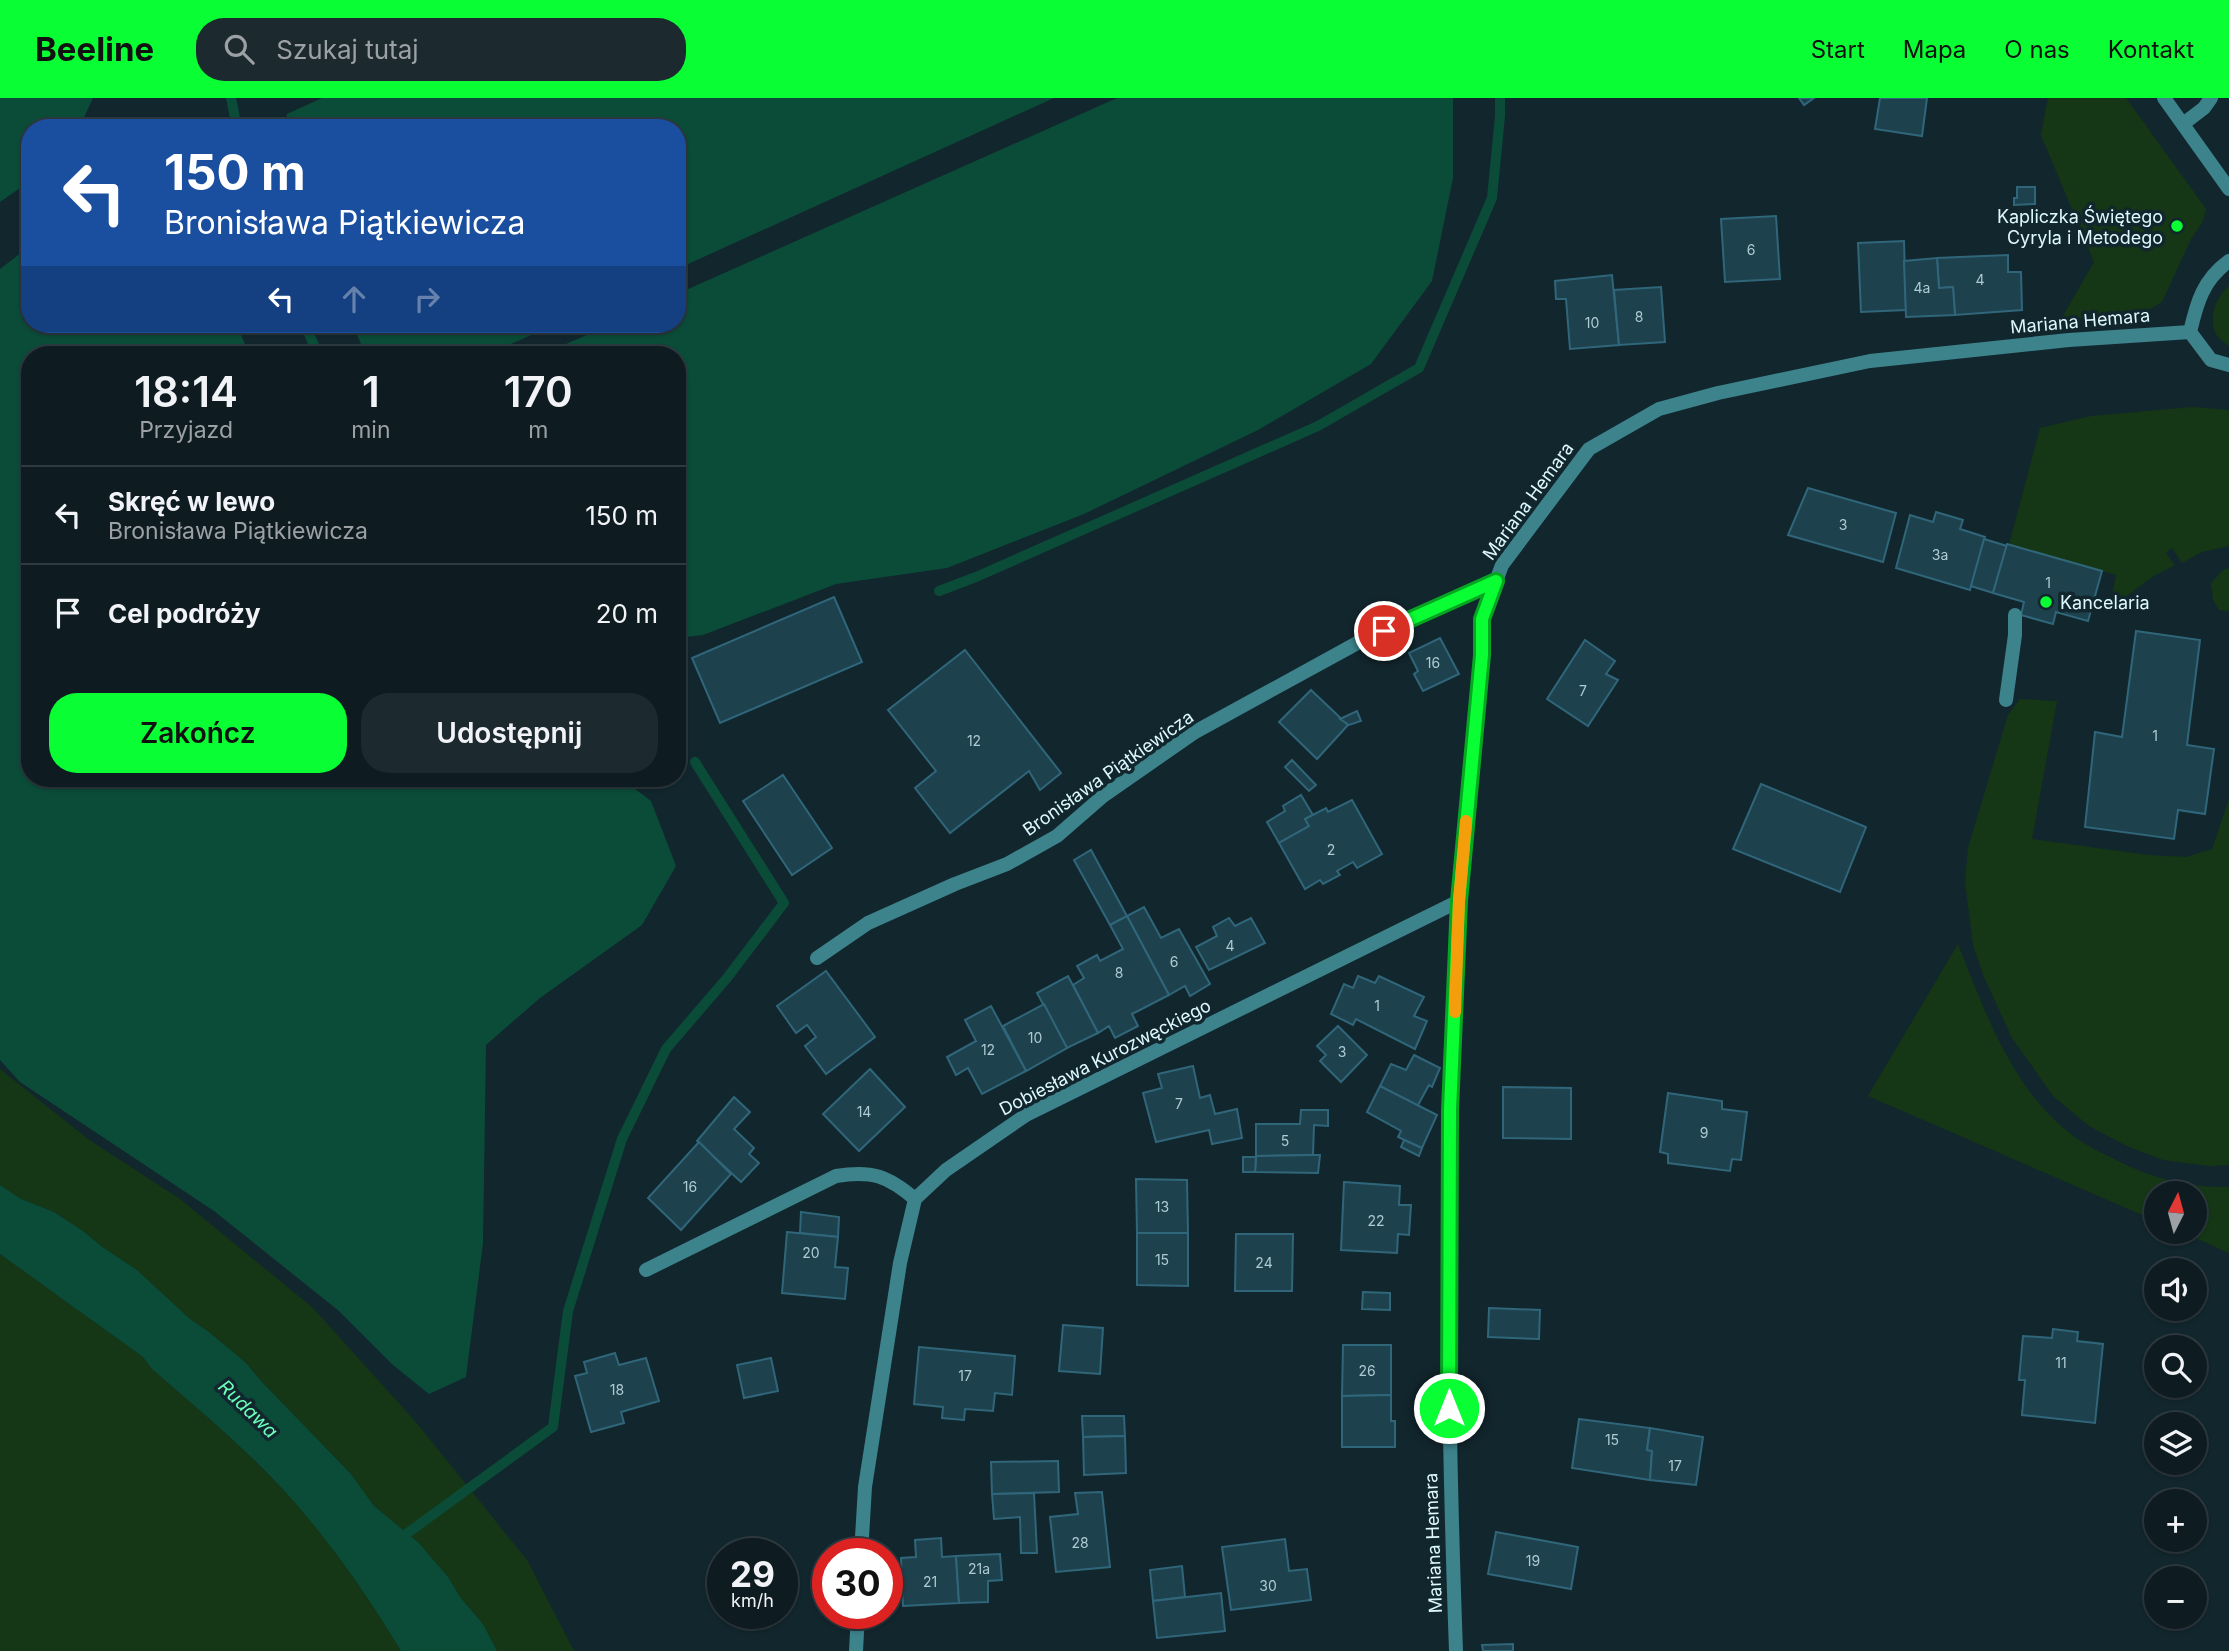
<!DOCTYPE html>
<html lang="pl">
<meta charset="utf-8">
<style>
body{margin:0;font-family:Inter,sans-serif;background:#1c292f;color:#f1f3f6;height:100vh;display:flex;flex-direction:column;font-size:26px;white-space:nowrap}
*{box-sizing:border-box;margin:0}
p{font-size:23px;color:#9ba1a5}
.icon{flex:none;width:38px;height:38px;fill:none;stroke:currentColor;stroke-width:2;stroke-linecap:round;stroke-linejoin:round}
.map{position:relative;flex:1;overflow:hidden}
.panel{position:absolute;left:21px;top:248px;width:665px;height:441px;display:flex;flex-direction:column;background:#0e1c22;border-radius:28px;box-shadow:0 2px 5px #0004,0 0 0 2px #2e3a40}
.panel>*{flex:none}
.hud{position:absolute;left:21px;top:21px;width:665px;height:214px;border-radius:28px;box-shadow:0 2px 5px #0004,0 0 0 2px #2e3a40;background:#1a4fa0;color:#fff;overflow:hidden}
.needle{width:46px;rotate:6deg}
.controls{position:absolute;left:2144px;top:1083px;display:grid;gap:14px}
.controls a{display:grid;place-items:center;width:63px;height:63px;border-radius:50%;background:#0e1c22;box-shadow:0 2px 5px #0004,0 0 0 2px #2e3a40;font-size:35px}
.speed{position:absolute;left:707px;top:1440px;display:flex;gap:14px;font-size:35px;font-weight:700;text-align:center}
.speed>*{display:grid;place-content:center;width:91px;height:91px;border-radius:50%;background:#0e1c22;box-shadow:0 2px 5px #0004,0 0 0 2px #2e3a40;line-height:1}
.speed small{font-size:18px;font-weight:400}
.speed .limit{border:10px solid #d22;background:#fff;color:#111}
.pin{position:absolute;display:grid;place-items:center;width:60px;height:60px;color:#fff;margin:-30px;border:4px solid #fff;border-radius:50%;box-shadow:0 2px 7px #0007}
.me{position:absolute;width:77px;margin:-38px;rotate:0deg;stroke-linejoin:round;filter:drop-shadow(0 0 5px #0008)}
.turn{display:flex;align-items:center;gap:24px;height:147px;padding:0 28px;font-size:32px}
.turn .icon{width:91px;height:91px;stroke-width:2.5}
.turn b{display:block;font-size:49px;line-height:60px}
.lanes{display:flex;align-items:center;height:66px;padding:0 28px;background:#0003;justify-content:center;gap:35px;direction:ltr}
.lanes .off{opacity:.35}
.eta{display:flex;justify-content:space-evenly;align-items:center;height:119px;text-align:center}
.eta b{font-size:42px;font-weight:600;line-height:49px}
.button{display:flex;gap:14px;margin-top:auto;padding:14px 28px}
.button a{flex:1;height:80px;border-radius:28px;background:#09ff34;color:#111;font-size:28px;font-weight:600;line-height:80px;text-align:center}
.button a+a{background:#1c292f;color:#f1f3f6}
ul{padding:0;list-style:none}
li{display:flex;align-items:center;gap:21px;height:98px;padding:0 28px;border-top:2px solid #2e3a40}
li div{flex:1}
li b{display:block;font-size:26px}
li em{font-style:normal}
header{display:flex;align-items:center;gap:42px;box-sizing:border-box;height:98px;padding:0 35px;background:#09ff34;color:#111}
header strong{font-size:33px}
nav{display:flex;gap:38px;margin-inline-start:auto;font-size:24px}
.search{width:490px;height:63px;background:#1c292f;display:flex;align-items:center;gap:18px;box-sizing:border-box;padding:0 24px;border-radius:28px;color:#9ba1a5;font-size:26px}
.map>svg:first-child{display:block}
.green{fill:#153716}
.water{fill:#0b4c39}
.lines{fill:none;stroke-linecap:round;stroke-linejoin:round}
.stream{stroke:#0b4c39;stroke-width:10}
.building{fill:#1e414e;stroke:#30667a;stroke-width:2}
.service{stroke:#3d838c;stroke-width:14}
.minor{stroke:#3d838c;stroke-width:14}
.tertiary{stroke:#3d838c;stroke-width:14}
.route-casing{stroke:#06a622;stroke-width:18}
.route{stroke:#09ff34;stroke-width:12}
.slow{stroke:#f59e0b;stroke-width:12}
.poi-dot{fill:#09ff34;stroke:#12262d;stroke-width:2.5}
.labels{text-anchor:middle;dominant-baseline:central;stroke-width:7;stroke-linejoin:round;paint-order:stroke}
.number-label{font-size:14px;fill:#adcbd3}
.poi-label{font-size:18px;fill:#ddf9ff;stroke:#12262d;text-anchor:end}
.street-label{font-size:18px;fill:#ddf9ff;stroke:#12262d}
.water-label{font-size:19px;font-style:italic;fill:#6bffbb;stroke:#12262d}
</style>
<header>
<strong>Beeline</strong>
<div class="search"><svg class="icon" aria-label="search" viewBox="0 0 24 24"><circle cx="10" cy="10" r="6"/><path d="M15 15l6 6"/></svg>Szukaj tutaj</div>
<nav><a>Start</a><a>Mapa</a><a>O nas</a><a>Kontakt</a></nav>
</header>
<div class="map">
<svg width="2229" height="1553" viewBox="0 0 2229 1553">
<rect width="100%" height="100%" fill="#12262d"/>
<g class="green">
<polygon points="2048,0 2126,0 2206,111 2203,123 2191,141 2162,204 2145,214 2060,223 2094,164 2041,37"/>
<path d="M2229 188V248C2225 245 2218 240 2216 236 2208 219 2216 199 2229 188Z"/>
<polygon points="2193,309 2229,312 2229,448 2202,454 2182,465 2172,450 2166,455 2175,467 2152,479 2120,503 2111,502 2116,477 2009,447 2040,330 2091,318"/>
<polygon points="2229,470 2229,513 2219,512 2213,502 2211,485 2223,472"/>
<polygon points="2020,601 2057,603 2032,741 2148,757 2186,759 2212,751 2229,701 2229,1067 2209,1068 2163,1062 2127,1048 2089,1028 2053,998 2012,940 1984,879 1973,847 1965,784 1968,750 2008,617"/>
<path d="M1958 846C1986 917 2015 1000 2082 1044 2094 1052 2107 1057 2120 1064 2154 1081 2191 1090 2229 1089V1155L2182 1134H2194V1096H2156V1123L1868 998Z"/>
<polygon points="0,971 88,1041 180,1101 313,1210 415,1323 527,1462 574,1553 497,1553 483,1526 460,1499 448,1479 419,1445 374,1408 351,1376 261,1283 246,1265 209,1234 190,1221 137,1172 101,1148 83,1133 54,1114 21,1101 0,1087"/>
<path d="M0 1156 143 1259 152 1271C201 1314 253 1356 296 1406 335 1451 370 1501 401 1553H0Z"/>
</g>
<g class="water">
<polygon points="0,0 93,0 79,30 30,30 30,83 0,104"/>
<polygon points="322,0 1054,0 677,171 677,30 285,30 287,16"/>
<polygon points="1117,0 1453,0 1453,80 1432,183 1371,266 1258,332 1084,416 947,470 836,486 703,537 677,540 677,257 541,257 612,226 677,226 677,196"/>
<polygon points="30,148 30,226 237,226 249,257 30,257 30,681 622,681 651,703 676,768 642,827 540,900 486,947 483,1145 466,1279 429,1296 393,1267 339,1213 214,1113 20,984 0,962 0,171"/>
<polygon points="352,226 556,226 486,257 366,257"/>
<path d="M0 1087 21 1101 54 1114 83 1133 101 1148 137 1172 190 1221 209 1234 246 1265 261 1283 351 1376 374 1408 419 1445 448 1479 460 1499 483 1526 497 1553H401C370 1501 335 1451 296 1406 253 1356 201 1314 152 1271L143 1259 0 1156Z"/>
</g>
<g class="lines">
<g class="stream">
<polyline points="231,0 237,30"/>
<polyline points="305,226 318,257"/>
<polyline points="939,493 976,479 1318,328 1419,270 1492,100 1500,18 1500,0"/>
<polyline points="398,1442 553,1329 568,1213 622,1041 666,951 727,880 784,805 695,664"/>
</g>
</g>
<g class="building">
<polygon points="1799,0 1814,0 1804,7"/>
<polygon points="1880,0 1927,0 1922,38 1875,31"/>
<polygon points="2017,89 2035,89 2035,106 2014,107 2014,100 2017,100"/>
<polygon points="1776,118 1780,181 1725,184 1721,121"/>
<polygon points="1904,143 1906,212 1861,214 1858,145"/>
<polygon points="2008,157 2008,174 2021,174 2022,212 1955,217 1953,189 1939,190 1937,160"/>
<polygon points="1937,160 1939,190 1953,189 1955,217 1906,219 1904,163"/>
<polygon points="1612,177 1619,247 1570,251 1566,201 1556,201 1555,183"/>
<polygon points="1661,189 1665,244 1619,247 1614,192"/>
<polygon points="1808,390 1896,415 1883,464 1788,437"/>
<polygon points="1936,414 1963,422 1960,431 1985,439 1970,492 1896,470 1910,417 1933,424"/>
<polygon points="1984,441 2007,448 1993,495 1971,488"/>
<polygon points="2007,446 2102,473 2088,523 2056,514 2053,526 2021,517 2024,504 1993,495"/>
<polygon points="834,499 862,564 720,625 692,560"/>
<polygon points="2136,533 2200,542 2187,647 2214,651 2205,716 2178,712 2174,741 2085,729 2095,634 2122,639"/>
<polygon points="1440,540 1459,576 1423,593 1414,576 1418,573 1409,555"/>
<polygon points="1585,542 1615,563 1606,576 1618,582 1588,628 1547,601"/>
<polygon points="965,552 1061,675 1040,692 1029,673 950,735 915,690 936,673 888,612"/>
<polygon points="1311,592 1348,627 1317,661 1279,624"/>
<polygon points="1357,613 1361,623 1349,627 1340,621"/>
<polygon points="1292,662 1316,687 1309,693 1285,669"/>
<polygon points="783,677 832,750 792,777 743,703"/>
<polygon points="1761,686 1866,729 1840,794 1733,751"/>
<polygon points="1301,697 1313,717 1305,721 1309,728 1279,745 1267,724 1285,713 1283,708"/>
<polygon points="1352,702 1382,756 1357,770 1353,764 1337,773 1340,777 1323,786 1320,782 1305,791 1279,745 1309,728 1305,721 1326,710 1328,714"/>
<polygon points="1091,752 1127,818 1110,827 1074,762"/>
<polygon points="1144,809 1161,840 1179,831 1210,886 1190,898 1185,888 1169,897 1127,818"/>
<polygon points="1127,818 1169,897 1132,916 1138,928 1115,940 1109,928 1098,935 1073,887 1084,880 1077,868 1097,857 1100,863 1123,851 1110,827"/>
<polygon points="1229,820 1235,828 1251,820 1265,845 1209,872 1196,849 1217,838 1213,829"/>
<polygon points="826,873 875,939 826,976 805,948 816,939 807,927 796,935 777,908"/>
<polygon points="1068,878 1098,935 1067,950 1037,895"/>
<polygon points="1358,878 1375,885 1379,878 1424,899 1414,918 1427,923 1415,951 1356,921 1353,927 1331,916 1344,886 1353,890"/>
<polygon points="1044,906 1067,950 1026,973 1003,928"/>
<polygon points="991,908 1026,973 982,996 968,970 956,977 947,959 976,943 965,922"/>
<polygon points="1338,928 1367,957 1341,984 1320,963 1326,957 1317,948"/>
<polygon points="1414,957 1440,970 1432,989 1429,987 1417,1009 1380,988 1391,966 1406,972"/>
<polygon points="1193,968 1200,1000 1210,997 1215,1016 1237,1011 1242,1040 1212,1046 1209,1032 1156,1044 1143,995 1162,990 1158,976"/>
<polygon points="870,971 905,1009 859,1053 823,1016"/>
<polygon points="1380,988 1437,1017 1422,1050 1398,1039 1401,1033 1367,1014"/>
<polygon points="1503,989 1571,990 1571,1041 1503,1040"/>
<polygon points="1668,995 1722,1003 1722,1011 1747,1014 1741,1062 1732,1061 1730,1073 1668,1065 1668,1056 1660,1054"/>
<polygon points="734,999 750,1014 734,1031 754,1050 749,1056 759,1065 741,1084 697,1043"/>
<polygon points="1301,1012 1328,1012 1328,1028 1314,1027 1313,1057 1256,1058 1256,1026 1300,1026"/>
<polygon points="1404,1042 1422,1050 1419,1058 1401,1049"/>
<polygon points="699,1044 731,1076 681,1132 648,1100"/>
<polygon points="1313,1057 1320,1057 1318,1075 1255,1074 1256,1058"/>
<polygon points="1243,1059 1256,1059 1255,1074 1243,1074"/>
<polygon points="1136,1081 1187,1082 1188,1135 1137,1135"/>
<polygon points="1344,1084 1400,1088 1399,1107 1411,1107 1409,1137 1398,1136 1397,1155 1341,1152"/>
<polygon points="801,1114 839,1119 838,1139 800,1135"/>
<polygon points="787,1134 838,1139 835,1169 848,1170 845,1201 782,1195"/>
<polygon points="1137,1135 1188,1135 1188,1188 1137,1187"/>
<polygon points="1236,1136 1293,1136 1292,1193 1235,1193"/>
<polygon points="1363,1194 1390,1195 1390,1212 1362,1211"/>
<polygon points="1489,1210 1540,1212 1539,1241 1488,1239"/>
<polygon points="1063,1227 1103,1230 1100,1276 1059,1273"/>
<polygon points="2053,1231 2078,1234 2077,1243 2103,1246 2095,1325 2022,1317 2025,1282 2019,1282 2023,1238 2052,1240"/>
<polygon points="1343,1247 1391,1247 1391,1297 1342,1298"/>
<polygon points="919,1249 1015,1258 1012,1297 995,1295 993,1313 965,1311 964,1322 942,1320 943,1309 914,1306"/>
<polygon points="615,1255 619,1267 646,1260 659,1303 621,1314 624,1325 591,1334 575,1278 587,1275 584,1264"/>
<polygon points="771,1260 778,1293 744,1300 737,1267"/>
<polygon points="1391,1297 1391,1323 1395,1323 1395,1349 1342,1349 1342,1298"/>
<polygon points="1082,1318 1124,1318 1125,1338 1083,1339"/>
<polygon points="1579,1321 1650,1330 1647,1352 1652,1353 1650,1382 1572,1370"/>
<polygon points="1650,1330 1703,1339 1696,1387 1650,1382 1652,1353 1647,1352"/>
<polygon points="1125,1338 1126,1375 1084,1377 1083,1339"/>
<polygon points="1058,1363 1059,1394 992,1396 991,1364"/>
<polygon points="1102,1394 1110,1469 1056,1474 1050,1419 1078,1416 1075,1395"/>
<polygon points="1034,1395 1037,1455 1021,1455 1020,1419 994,1421 992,1396"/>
<polygon points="1496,1434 1578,1449 1571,1491 1488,1476"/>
<polygon points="941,1440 942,1459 956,1458 959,1505 903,1508 901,1460 916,1459 915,1442"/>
<polygon points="1285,1441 1289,1473 1307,1471 1311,1502 1231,1512 1222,1449"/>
<polygon points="1000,1456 1002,1482 988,1483 988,1504 959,1505 956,1458"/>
<polygon points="1182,1468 1185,1499 1153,1503 1150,1472"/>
<polygon points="1221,1495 1225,1533 1157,1540 1153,1503"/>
<polygon points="1513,1546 1513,1553 1483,1553 1482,1547"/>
</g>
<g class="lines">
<g class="service">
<polyline points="2183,26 2204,10 2211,0"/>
<polyline points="2006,602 2015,537 2015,517"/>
<path d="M646 1172 836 1078C872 1072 888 1078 915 1101"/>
</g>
<g class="minor">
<path d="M2229 163C2203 182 2197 204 2190 234L2211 262 2229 267"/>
<polyline points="817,860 868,825 955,786 1007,766 1057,738 1103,698 1195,634 1361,543 1496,483"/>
<polyline points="861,1456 865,1389 900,1165 915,1101 946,1072 1026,1017 1459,803"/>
<polyline points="856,1553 858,1516"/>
<path d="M1456 1553C1447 1303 1444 1053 1459 804 1464 721 1474 639 1481 557L1482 521 1502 467 1589 351 1659 311 1718 295 1870 263 2069 242 2190 234"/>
</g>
<polyline class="tertiary" points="2164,0 2229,91"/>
</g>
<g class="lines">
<g class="route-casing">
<polyline id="route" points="1384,533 1496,483 1482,521 1482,557 1459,803 1450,1012 1449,1310"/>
</g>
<use href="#route" class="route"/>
<polyline class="slow" points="1455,914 1459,803 1466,723"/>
</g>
<g class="poi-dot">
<circle cx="2177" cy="128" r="7"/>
<circle cx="2046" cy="504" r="7"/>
</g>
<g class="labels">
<g class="number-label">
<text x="1751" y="151">6</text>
<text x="1980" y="181">4</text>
<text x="1922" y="189">4a</text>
<text x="1639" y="218">8</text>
<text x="1592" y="224">10</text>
<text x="1843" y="426">3</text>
<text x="1940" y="456">3a</text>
<text x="2048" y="484">1</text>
<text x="1433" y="564">16</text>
<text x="1583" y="592">7</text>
<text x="2155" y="637">1</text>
<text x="974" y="642">12</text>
<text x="1331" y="751">2</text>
<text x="1230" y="847">4</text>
<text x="1174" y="863">6</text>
<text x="1119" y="874">8</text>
<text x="1377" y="907">1</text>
<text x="1035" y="939">10</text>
<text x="988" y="951">12</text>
<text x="1342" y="953">3</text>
<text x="1179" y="1005">7</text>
<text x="864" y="1013">14</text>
<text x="1704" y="1034">9</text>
<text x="1285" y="1042">5</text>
<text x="690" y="1088">16</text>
<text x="1162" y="1108">13</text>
<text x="1376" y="1122">22</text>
<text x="811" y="1154">20</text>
<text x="1162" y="1161">15</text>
<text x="1264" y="1164">24</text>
<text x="2061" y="1264">11</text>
<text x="1367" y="1272">26</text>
<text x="965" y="1277">17</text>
<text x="617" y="1291">18</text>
<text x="1612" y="1341">15</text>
<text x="1675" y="1367">17</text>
<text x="1080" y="1444">28</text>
<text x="1533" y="1462">19</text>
<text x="979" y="1470">21a</text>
<text x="930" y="1483">21</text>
<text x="1268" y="1487">30</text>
</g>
<g class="poi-label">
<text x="2163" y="118">Kapliczka Świętego<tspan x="2163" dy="21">Cyryla i Metodego</tspan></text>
<text x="2060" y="504" text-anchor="start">Kancelaria</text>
</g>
<g class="street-label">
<text transform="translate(2080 223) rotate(-5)">Mariana Hemara</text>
<text transform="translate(1528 403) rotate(-54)">Mariana Hemara</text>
<text transform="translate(1108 675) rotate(-35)">Bronisława Piątkiewicza</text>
<text transform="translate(1105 959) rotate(-27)">Dobiesława Kurozwęckiego</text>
<text transform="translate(1433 1445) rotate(-92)">Mariana Hemara</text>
</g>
<g class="water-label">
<text transform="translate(248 1311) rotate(44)">Rudawa</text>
</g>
</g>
</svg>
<div class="controls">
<a><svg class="needle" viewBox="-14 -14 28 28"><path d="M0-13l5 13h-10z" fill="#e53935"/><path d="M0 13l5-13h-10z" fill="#9ba1a5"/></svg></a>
<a><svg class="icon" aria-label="sound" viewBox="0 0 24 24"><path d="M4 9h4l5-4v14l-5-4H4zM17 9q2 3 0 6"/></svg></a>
<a><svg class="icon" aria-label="search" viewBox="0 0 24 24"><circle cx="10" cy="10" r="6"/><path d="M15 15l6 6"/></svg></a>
<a><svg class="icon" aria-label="layers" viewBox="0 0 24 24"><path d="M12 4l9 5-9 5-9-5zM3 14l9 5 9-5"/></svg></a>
<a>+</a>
<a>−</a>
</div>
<div class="speed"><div>29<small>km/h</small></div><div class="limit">30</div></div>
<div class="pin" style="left:1384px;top:533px;background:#d93025"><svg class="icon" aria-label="arrive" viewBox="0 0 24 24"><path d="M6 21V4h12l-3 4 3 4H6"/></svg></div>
<svg class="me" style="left:1449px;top:1310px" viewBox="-20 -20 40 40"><circle r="17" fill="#09ff34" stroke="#fff" stroke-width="3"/><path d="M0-11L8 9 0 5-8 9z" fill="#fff"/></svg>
<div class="hud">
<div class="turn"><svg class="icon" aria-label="left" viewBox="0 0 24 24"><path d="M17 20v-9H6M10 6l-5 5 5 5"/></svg><div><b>150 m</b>Bronisława Piątkiewicza</div></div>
<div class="lanes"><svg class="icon" aria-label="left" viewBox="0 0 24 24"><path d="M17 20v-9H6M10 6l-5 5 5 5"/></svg><svg class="icon off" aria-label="ahead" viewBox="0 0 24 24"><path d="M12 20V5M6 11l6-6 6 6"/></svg><svg class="icon off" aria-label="right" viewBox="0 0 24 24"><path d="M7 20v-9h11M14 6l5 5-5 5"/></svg></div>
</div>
<section class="panel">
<div class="eta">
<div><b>18:14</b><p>Przyjazd</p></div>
<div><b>1</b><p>min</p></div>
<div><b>170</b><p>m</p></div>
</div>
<ul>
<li><svg class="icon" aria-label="left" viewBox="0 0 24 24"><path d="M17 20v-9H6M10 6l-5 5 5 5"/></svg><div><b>Skręć w lewo</b><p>Bronisława Piątkiewicza</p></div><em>150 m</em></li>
<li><svg class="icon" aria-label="arrive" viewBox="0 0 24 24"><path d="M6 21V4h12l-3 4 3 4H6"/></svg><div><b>Cel podróży</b></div><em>20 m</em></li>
</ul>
<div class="button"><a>Zakończ</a><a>Udostępnij</a></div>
</section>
</div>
